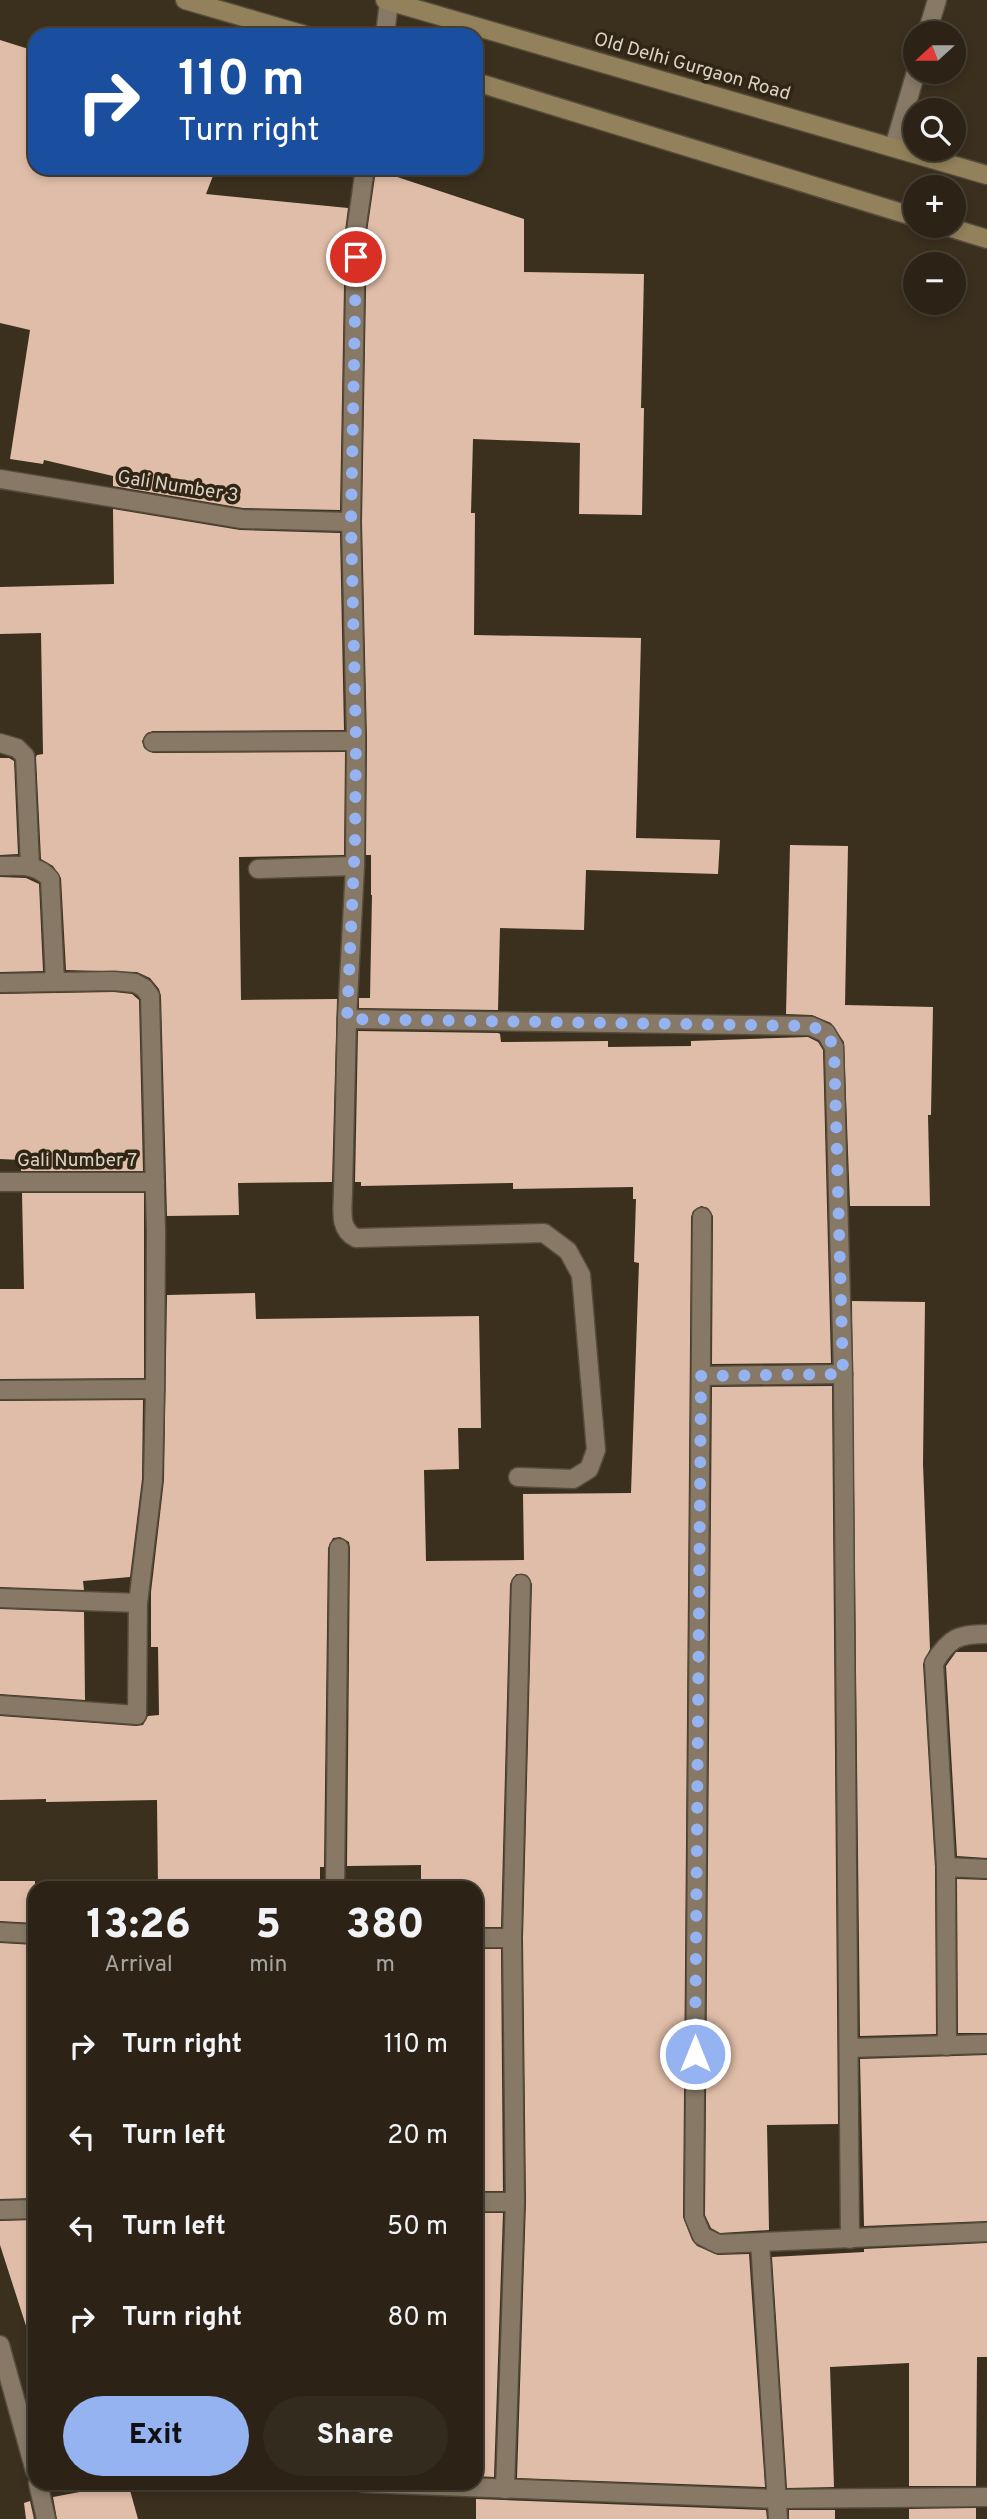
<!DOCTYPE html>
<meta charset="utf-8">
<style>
body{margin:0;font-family:Overpass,sans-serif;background:#342b1f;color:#f1f3f6;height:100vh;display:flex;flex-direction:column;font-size:26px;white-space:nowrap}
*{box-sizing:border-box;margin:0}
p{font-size:23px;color:#a6a4a1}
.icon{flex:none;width:38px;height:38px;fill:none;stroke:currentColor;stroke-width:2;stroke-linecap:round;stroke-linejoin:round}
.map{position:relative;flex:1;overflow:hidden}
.drawer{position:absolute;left:28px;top:1881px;width:455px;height:609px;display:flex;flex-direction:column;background:#2c2316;border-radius:21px;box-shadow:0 4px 10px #0003,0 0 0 2px #484035}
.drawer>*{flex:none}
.guide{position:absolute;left:28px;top:28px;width:455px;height:147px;border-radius:21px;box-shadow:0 4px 10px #0003,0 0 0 2px #484035;background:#1a4fa0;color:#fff;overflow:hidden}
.needle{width:46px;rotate:249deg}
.buttons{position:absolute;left:903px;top:21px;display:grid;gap:14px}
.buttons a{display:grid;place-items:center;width:63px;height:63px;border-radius:50%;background:#2c2316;box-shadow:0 4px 10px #0003,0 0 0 2px #484035;font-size:35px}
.pin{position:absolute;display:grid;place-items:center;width:60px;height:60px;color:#fff;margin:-30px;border:4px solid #fff;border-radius:50%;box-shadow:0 2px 7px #0007}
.me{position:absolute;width:77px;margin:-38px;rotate:0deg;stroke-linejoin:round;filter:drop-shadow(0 0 5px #0008)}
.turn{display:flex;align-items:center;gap:24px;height:147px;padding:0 35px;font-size:32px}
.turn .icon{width:91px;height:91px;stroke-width:2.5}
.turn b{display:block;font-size:49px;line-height:60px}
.eta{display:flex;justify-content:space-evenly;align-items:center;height:119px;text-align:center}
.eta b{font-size:42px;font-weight:800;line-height:49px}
.button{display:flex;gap:14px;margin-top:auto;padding:14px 35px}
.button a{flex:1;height:80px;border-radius:42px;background:#95b2f1;color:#111;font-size:28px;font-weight:800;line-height:80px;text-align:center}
.button a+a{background:#342b1f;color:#f1f3f6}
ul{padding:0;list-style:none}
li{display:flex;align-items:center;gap:21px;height:91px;padding:0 35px}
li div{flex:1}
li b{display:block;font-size:26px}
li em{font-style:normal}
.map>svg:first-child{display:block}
.building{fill:#e0bda8}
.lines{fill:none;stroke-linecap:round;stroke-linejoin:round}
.service-casing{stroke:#564c3c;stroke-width:21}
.minor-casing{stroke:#564c3c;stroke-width:21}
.secondary-casing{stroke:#564c3c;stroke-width:21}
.service{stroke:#877966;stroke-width:18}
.minor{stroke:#877966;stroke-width:18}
.secondary{stroke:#92815a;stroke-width:18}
.route{stroke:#95b2f1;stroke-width:12;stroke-dasharray:0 21.6}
.labels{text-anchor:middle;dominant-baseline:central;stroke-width:7;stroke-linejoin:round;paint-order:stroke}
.street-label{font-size:19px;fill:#dbd3c8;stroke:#312514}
</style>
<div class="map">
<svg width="987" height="2519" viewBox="0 0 987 2519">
<rect width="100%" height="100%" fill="#3b2f1e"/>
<g class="building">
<polygon points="0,40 35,51 35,168 216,168 206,194 348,208 345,231 340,510 243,508 113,486 113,476 44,460 43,464 10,459 30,330 0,323"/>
<polygon points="376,170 524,219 524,272 644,274 641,408 644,408 642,515 579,514 580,443 473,439 471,513 475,513 474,635 641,638 636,838 720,840 718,874 586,870 584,930 500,928 498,1010 359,1008 359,998 370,998 372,895 371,895 371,855 366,855 367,741 362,522 367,232"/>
<polygon points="113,509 240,530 340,533 344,730 153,731 147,733 142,741 144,748 153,753 345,752 344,855 239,857 241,1000 337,999 332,1182 238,1183 239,1215 167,1216 161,996 159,989 150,978 137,972 66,970 61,878 53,866 41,859 36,757 37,755 43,754 41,633 0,634 0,587 114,584"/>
<polygon points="0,758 9,758 14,761 18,854 0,855"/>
<polygon points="790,845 848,846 845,1005 933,1007 931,1115 928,1115 930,1206 850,1206 844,1042 831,1023 812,1015 786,1014"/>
<polygon points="0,877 26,878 39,884 43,971 0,972"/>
<polygon points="114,992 132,994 139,1000 143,1171 21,1171 21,1160 0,1159 0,994"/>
<polygon points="358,1031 498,1033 500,1034 501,1042 608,1041 608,1047 691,1046 691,1041 808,1037 818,1042 823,1050 831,1363 712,1364 713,1216 708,1208 701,1206 693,1211 691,1217 683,2217 692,2240 697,2246 718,2255 749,2254 765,2487 517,2478 526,2202 523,1938 532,1584 527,1575 516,1574 510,1584 501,1927 476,1927 476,1888 421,1888 421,1865 347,1866 350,1548 349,1542 340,1537 333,1538 328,1548 324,1867 320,1867 320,1888 158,1888 157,1800 46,1802 46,1799 0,1800 0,1716 136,1726 143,1725 148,1716 159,1715 158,1647 151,1647 151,1592 164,1480 167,1295 255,1293 256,1319 479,1316 481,1428 458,1428 459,1469 424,1470 426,1561 524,1560 523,1494 631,1493 639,1263 634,1262 636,1199 633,1199 633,1187 513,1189 513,1183 361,1186 361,1182 355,1182"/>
<polygon points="22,1193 144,1193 144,1378 0,1379 0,1289 24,1289"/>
<polygon points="852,1301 925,1302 923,1464 930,1649 923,1664 935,1867 936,2034 860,2036"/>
<polygon points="832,1386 838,2124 767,2125 769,2230 720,2233 711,2228 705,2215 712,1387"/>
<polygon points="143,1400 142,1479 130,1577 83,1581 84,1590 0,1587 0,1401"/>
<polygon points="0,1609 84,1612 85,1700 0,1694"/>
<polygon points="956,1652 987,1652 987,1858 957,1856 946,1666"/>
<polygon points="957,1879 987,1880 987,2033 958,2033"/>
<polygon points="0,1881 35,1881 35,1923 0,1921"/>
<polygon points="0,1943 35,1945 35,2198 0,2199"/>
<polygon points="476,1949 501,1949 503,2191 476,2191"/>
<polygon points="987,2055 987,2221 864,2226 860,2059"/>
<polygon points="476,2213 503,2213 494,2477 476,2476"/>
<polygon points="35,2220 35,2331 28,2332 0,2245 0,2221"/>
<polygon points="987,2243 987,2357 977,2357 976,2486 909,2486 909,2363 830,2367 834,2487 787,2488 772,2257 864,2252 864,2249"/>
<polygon points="128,2483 138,2519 57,2519 53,2497"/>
<polygon points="476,2499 766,2510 767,2519 476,2519"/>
<polygon points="30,2501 34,2519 26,2519 24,2503"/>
<polygon points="976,2508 976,2519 909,2519 909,2509"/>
<rect x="789" y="2510" width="46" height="9"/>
</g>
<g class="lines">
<g class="service-casing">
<g id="service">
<polyline points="927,33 937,0"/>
<polyline points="894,147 916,72"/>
<path d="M343 1192C343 1209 338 1229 356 1238L544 1233 568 1251 581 1275 596 1450 589 1469 573 1479 518 1477"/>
</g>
</g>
<g class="minor-casing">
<g id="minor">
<polyline points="385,35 389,1"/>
<polyline points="0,479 242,519 351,522"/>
<polyline points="153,742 356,741"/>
<polyline points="0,743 17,748 25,756 30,866"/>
<path d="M0 866C19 866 37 863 50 879L55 982"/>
<polyline points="258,869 355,866"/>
<polyline points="0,983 114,981 135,983 144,988 150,996 156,1231 155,1389 153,1480 138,1603 137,1715 0,1705"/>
<polyline points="347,1019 811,1026 826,1033 834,1047 843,1374 850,2239"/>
<polyline points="0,1182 155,1182"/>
<polyline points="343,1192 347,1019 355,866 356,741 351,522 356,231 365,168"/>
<polyline points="702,1217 694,2217 702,2236 718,2244 987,2232"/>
<polyline points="701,1376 843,1374"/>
<polyline points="0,1390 155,1389"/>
<polyline points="0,1598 138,1603"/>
<polyline points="946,1867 987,1869"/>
<polyline points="335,1888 339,1548"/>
<polyline points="0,1932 35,1934"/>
<polyline points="476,1938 512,1938"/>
<path d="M947 2046 946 1867 934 1663C949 1638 958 1634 987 1634"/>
<polyline points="849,2048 987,2044"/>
<polyline points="476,2202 515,2202"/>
<polyline points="0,2210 35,2209"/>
<polyline points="760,2243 778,2519"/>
<polyline points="0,2345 35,2471"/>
<polyline points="38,2483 46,2519"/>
<polyline points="364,2483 777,2499 987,2497"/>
<polyline points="505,2489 515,2202 512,1938 521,1584"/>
</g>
</g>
<g class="secondary-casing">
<g id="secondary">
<polyline points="185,0 305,35"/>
<polyline points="385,0 987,175"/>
<polyline points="476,82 915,217"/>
<polyline points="945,226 987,239"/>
</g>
</g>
<use href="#service" class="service"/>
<use href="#minor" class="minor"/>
<use href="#secondary" class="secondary"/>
</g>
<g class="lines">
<polyline class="route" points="356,257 351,522 356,741 355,841 347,1019 811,1026 826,1033 834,1047 843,1374 701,1376 695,2054"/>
</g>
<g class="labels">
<g class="street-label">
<text transform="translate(692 67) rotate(16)">Old Delhi Gurgaon Road</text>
<text transform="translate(178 487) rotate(9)">Gali Number 3</text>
<text x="77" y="1161">Gali Number 7</text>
</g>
</g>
</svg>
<div class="buttons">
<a><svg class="needle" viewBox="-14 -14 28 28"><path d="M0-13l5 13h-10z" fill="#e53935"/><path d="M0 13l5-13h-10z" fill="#a6a4a1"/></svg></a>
<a><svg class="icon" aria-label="search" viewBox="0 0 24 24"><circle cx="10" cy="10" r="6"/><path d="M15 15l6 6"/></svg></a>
<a>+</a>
<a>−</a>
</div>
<div class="pin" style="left:356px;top:257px;background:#d93025"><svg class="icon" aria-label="arrive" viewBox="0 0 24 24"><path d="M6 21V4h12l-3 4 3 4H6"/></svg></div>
<svg class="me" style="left:695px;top:2054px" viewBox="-20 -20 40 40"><circle r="17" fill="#95b2f1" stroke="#fff" stroke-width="3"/><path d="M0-11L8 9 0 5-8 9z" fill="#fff"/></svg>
<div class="guide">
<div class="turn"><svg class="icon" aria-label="right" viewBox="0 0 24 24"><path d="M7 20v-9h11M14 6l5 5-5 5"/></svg><div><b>110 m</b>Turn right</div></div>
</div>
<section class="drawer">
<div class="eta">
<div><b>13:26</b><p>Arrival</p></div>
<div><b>5</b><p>min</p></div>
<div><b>380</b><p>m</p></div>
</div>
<ul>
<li><svg class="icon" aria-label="right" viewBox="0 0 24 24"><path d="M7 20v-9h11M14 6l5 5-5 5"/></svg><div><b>Turn right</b></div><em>110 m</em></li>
<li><svg class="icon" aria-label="left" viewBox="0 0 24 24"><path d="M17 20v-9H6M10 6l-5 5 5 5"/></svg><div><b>Turn left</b></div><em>20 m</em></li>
<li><svg class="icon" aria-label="left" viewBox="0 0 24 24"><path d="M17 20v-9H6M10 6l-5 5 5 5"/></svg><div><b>Turn left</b></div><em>50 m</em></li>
<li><svg class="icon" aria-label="right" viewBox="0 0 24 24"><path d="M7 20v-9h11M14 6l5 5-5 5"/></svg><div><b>Turn right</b></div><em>80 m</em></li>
</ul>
<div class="button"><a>Exit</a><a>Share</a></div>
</section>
</div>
